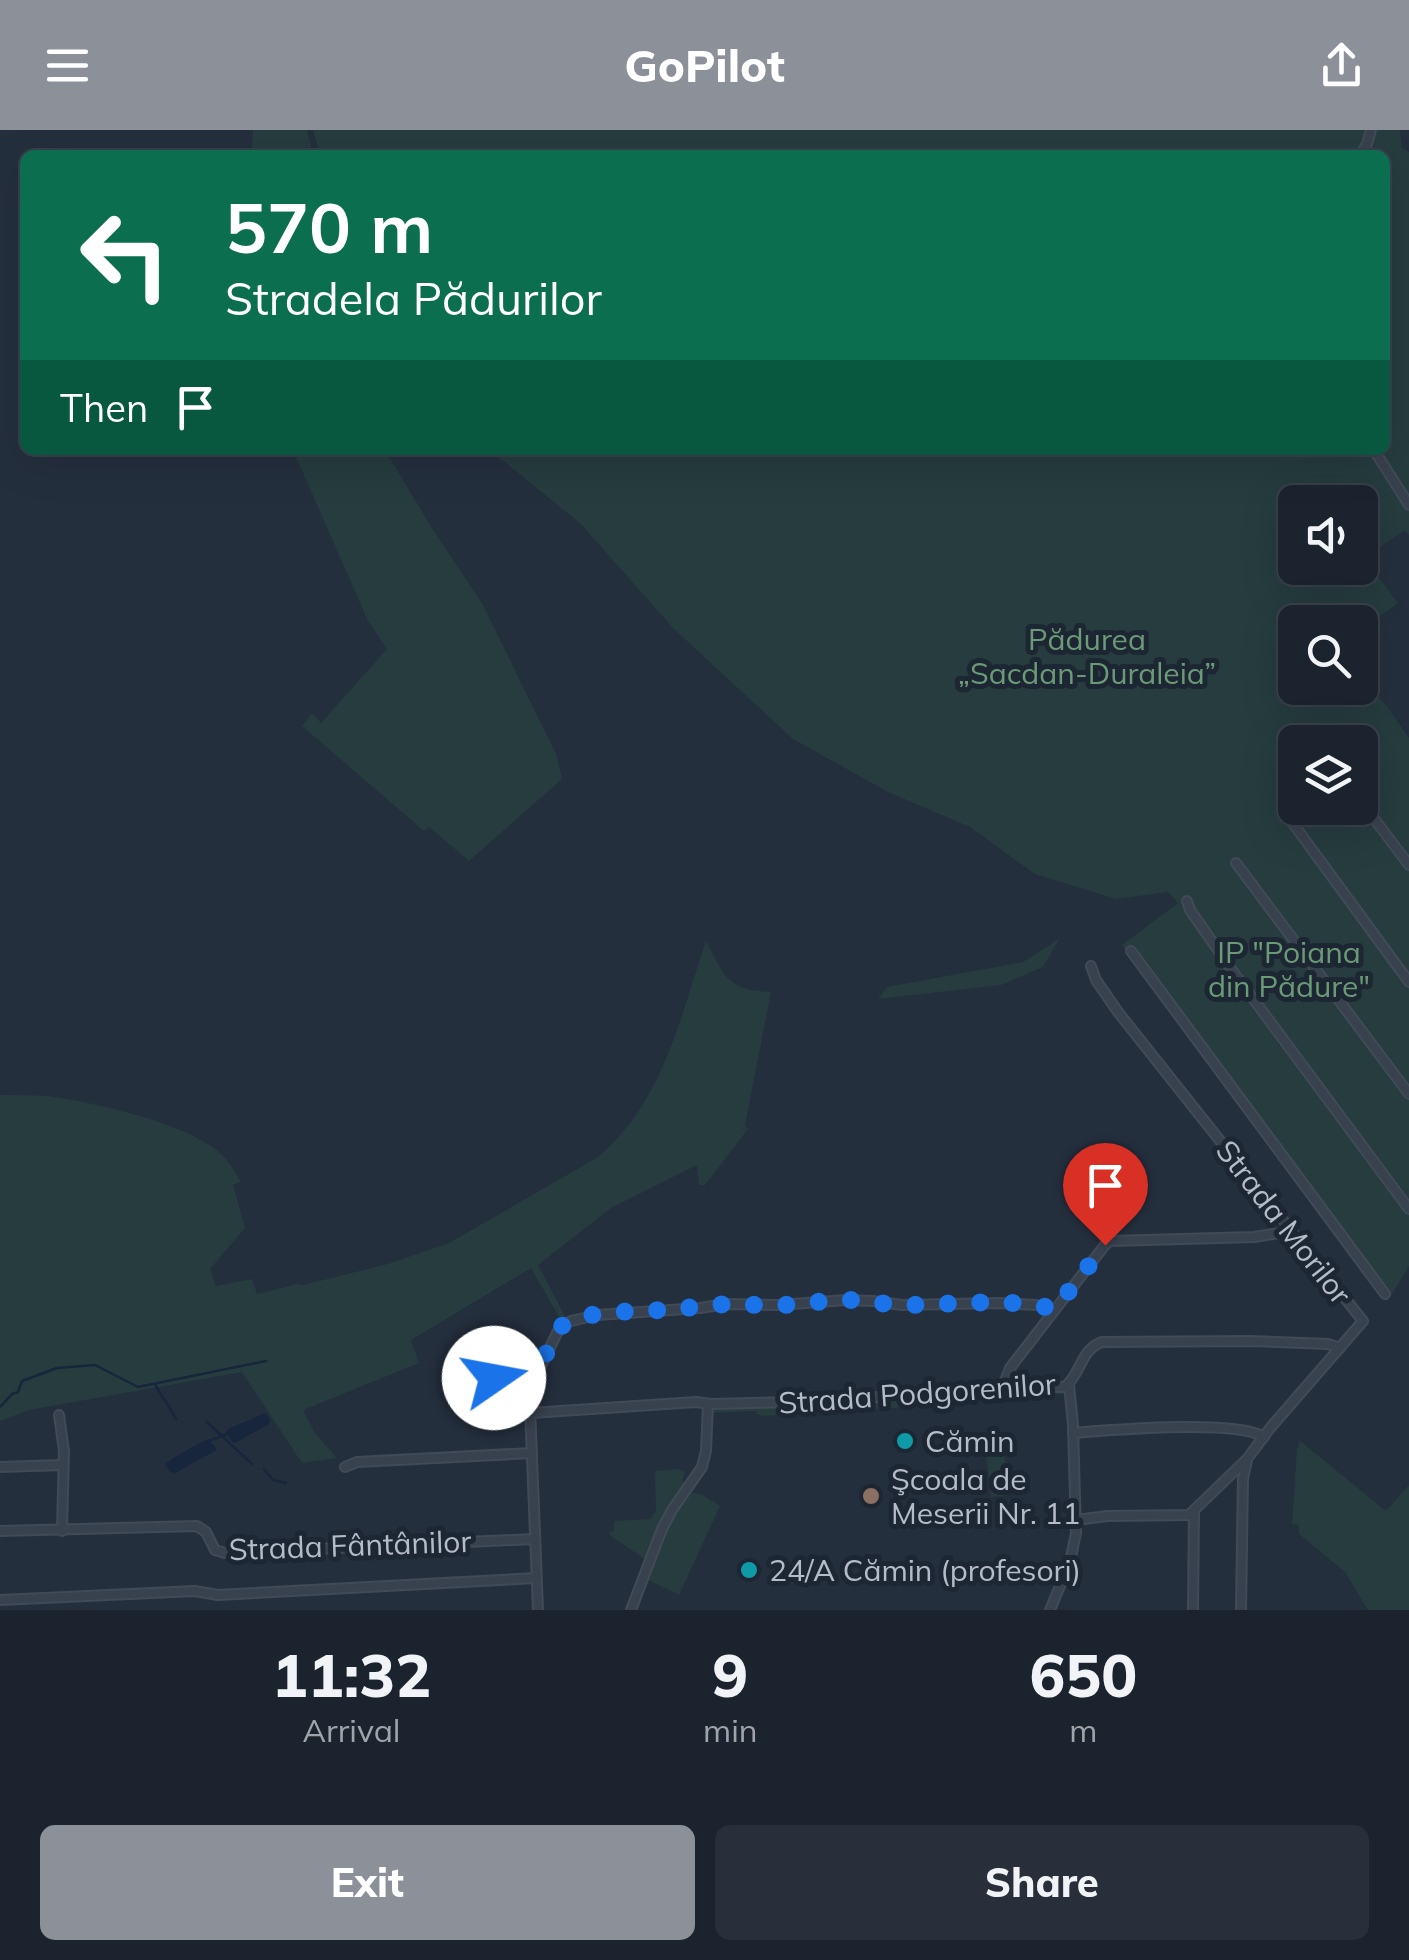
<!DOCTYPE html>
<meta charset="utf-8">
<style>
body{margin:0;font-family:Mulish,sans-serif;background:#282f3a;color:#f1f3f6;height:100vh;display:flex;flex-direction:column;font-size:38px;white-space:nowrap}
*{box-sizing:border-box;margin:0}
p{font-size:32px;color:#a0a4aa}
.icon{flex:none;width:55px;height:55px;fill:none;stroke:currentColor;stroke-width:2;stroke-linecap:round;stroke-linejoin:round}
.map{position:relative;height:1480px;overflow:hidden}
.side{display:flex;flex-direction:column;background:#1b232e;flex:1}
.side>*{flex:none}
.top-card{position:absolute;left:20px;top:20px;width:1370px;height:305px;border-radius:15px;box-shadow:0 10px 40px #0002,0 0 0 2px #39404a;background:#0b6e4f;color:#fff;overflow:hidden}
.controls{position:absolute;left:1278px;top:355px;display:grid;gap:20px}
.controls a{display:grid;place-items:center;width:100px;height:100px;border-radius:15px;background:#1b232e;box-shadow:0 10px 40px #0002,0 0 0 2px #39404a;font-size:50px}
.pin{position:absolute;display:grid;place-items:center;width:85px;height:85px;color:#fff;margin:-102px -42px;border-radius:50% 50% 50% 0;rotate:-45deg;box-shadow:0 0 10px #0007}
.pin .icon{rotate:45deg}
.me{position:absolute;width:110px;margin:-55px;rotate:78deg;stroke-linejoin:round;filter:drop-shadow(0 0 8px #0008)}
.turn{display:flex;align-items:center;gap:35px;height:210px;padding:0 40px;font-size:45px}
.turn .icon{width:130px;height:130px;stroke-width:2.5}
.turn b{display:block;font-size:70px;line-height:85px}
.then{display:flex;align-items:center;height:95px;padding:0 40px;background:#0003;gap:20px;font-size:38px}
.eta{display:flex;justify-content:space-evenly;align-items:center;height:170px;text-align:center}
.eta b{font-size:60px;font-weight:800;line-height:70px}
.button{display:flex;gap:20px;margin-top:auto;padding:20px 40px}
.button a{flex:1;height:115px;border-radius:15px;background:#8c9099;color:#fff;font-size:40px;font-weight:800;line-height:115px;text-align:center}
.button a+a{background:#282f3a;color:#f1f3f6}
header{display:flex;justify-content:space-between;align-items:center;height:130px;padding:0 40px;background:#8c9099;color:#fff;font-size:45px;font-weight:800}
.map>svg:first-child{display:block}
.green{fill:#263c3f;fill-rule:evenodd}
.water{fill:#17263c}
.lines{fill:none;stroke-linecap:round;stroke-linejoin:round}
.stream{stroke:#17263c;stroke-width:2.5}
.street-casing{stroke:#414a57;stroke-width:12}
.street{stroke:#38414e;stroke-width:8}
.route{stroke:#1a73e8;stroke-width:18;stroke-dasharray:0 32.4}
.culture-dot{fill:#0f9aa8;stroke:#1d2633;stroke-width:4}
.education-dot{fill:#8d6e63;stroke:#1d2633;stroke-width:4}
.labels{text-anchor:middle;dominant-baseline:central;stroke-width:10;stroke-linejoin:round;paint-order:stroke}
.park-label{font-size:30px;fill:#6b9a76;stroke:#1d2633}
.street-label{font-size:30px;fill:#b4bcc9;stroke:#1d2633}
.poi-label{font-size:30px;fill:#b4bcc9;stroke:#1d2633;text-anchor:start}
</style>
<header><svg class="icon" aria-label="menu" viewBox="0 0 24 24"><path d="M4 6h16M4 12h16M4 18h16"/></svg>GoPilot<svg class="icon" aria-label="share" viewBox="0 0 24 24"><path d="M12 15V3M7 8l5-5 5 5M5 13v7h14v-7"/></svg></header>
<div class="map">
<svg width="1409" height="1480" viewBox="0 0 1409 1480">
<rect width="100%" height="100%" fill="#242f3e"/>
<g class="green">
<polygon points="253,0 307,0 313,25 251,25"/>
<path d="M313 0H1400L1402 18 1409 22V405L1405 400 1364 428 1398 473 1360 501V492H1295V558H1360V549L1387 576 1409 608V1136L1387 1172 1122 815 1178 773 1168 762 1116 769 1035 744 970 697 888 662 793 609 673 498 581 394 490 320H1385V25H320ZM1295 372H1360V438H1295ZM1295 612H1360V678H1295Z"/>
<polygon points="293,320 385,320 430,395 482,473 557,626 562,649 469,731 429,697 424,701 302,596 312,583 321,593 387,519 368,491"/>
<polygon points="1059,809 1043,837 1001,855 878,869 887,857 1023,832"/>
<path d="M706 811C725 847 727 860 771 862L745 995 748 999 705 1055H699L697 1035 611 1078 538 1135 566 1188 561 1190 531 1138 411 1210 419 1233 303 1280 314 1302 337 1328 302 1333 242 1242 29 1280 0 1291V965C16 965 32 965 47 966 90 971 195 995 223 1026 230 1033 236 1043 241 1052L233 1055 245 1098 210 1139 216 1156 252 1149 257 1164 297 1154 303 1155 388 1134 449 1113 595 1029C662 977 680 887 706 811Z"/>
<path d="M1017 1260 1065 1261 1066 1264 1010 1265 1005 1271 762 1286 757 1284 756 1281 713 1283 712 1278C814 1276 916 1266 1017 1260Z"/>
<polygon points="1300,1311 1386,1381 1409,1355 1409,1480 1368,1480 1345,1442 1299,1404 1299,1395 1292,1394 1297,1320"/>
<polygon points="1004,1322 1009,1365 991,1367 986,1324"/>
<path d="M677 1339 685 1342 682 1351 687 1354C668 1373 658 1405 647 1429L643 1428 610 1405V1402L614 1401V1391L650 1389 656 1381 655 1341Z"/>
<polygon points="688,1362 701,1364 720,1376 679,1465 646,1449 667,1394"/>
</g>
<g class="water">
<polygon points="265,1283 270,1289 269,1294 235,1313 232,1312 226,1302 228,1299"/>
<path d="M209 1309 217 1320 175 1343 170 1342 165 1334C172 1328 200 1312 209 1309Z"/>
</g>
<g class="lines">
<g class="stream">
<path d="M155 1254C161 1267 170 1276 176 1289"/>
<polyline points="0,1277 12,1264 18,1262 22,1251 57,1238 95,1235 138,1257 266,1231"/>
<polyline points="207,1292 252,1334"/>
<polyline points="211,1310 227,1304"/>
<polyline points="264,1339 273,1350 286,1353"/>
</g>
<g class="street-casing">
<g id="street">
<polyline points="1360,25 1367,14 1371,0"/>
<polyline points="1374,320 1409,375"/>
<polyline points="1360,670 1409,735"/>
<polyline points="1286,684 1409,852"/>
<polyline points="1236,733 1409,964"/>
<polyline points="1187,771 1190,780 1234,843 1409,1079"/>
<polyline points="1131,821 1385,1164"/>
<polyline points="532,1246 530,1277 538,1480"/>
<polyline points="448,1252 532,1246 540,1238 560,1197 571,1191 597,1185 700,1178 726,1174 779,1175 846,1170 873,1171 902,1175 998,1173 1037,1175 1055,1179"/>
<polyline points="1003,1256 1010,1238 1105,1115 1110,1111 1254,1107 1292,1101"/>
<path d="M531 1283 696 1272 711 1274 833 1271 1003 1256 1065 1257C1081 1244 1081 1219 1102 1212L1251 1211 1328 1214 1340 1218"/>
<polyline points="59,1285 64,1321 62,1401"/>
<path d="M1073 1303C1111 1300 1236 1289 1264 1307"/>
<polyline points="0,1337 63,1335"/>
<polyline points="345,1337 357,1332 532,1323"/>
<polyline points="1076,1390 1107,1386 1189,1385 1247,1329 1271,1297 1363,1191 1118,882 1096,850 1091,836"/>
<polyline points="0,1401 197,1396 206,1402 215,1420 225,1423 534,1409"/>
<polyline points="0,1470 195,1461 218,1465 536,1448"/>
<polyline points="631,1480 662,1399 672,1380 702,1337 706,1321 708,1274"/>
<polyline points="1050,1480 1070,1432 1076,1403 1073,1295 1069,1255"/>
<polyline points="1193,1480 1194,1381"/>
<polyline points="1241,1480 1243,1349 1247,1330"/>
</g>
</g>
<use href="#street" class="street"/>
</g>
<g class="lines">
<path class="route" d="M494 1248 532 1246C549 1231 548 1200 570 1191 598 1180 631 1182 661 1180 683 1179 706 1175 729 1174 746 1174 764 1176 782 1175 805 1174 827 1170 850 1170 868 1170 886 1175 903 1175 953 1175 1005 1167 1055 1179L1105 1115"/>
</g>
<g class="culture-dot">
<circle cx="905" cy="1311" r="10"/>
<circle cx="749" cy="1440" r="10"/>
</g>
<circle class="education-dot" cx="871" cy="1366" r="10"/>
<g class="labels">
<g class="park-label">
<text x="1087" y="509">Pădurea<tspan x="1087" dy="34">„Sacdan-Duraleia”</tspan></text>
<text x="1289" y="822">IP "Poiana<tspan x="1289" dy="34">din Pădure"</tspan></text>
</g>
<g class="street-label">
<text transform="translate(1284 1092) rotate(52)">Strada Morilor</text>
<text transform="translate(917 1263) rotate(-4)">Strada Podgorenilor</text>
<text transform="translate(350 1415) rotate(-2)">Strada Fântânilor</text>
</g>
<g class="poi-label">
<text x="925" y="1311">Cămin</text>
<text x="891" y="1349">Şcoala de<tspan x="891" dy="34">Meserii Nr. 11</tspan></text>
<text x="769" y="1440">24/A Cămin (profesori)</text>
</g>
</g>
</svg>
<div class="controls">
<a><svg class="icon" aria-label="sound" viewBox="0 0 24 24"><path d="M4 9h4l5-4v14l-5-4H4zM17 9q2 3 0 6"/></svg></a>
<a><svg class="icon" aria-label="search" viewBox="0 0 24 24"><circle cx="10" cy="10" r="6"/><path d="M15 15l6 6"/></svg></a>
<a><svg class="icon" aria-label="layers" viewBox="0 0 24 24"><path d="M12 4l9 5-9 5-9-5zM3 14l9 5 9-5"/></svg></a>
</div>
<div class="pin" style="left:1105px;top:1115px;background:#d93025"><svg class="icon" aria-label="arrive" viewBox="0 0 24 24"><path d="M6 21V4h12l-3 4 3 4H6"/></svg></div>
<svg class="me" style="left:494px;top:1248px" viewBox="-20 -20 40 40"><circle r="19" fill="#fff"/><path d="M0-13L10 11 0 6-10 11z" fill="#1a73e8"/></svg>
<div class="top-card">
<div class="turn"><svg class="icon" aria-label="left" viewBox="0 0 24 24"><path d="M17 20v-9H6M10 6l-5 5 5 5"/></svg><div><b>570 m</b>Stradela Pădurilor</div></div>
<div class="then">Then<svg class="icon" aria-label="arrive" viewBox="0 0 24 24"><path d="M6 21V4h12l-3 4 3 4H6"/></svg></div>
</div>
</div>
<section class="side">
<div class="eta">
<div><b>11:32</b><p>Arrival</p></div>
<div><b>9</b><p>min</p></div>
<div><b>650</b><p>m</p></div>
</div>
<div class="button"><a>Exit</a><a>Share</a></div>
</section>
